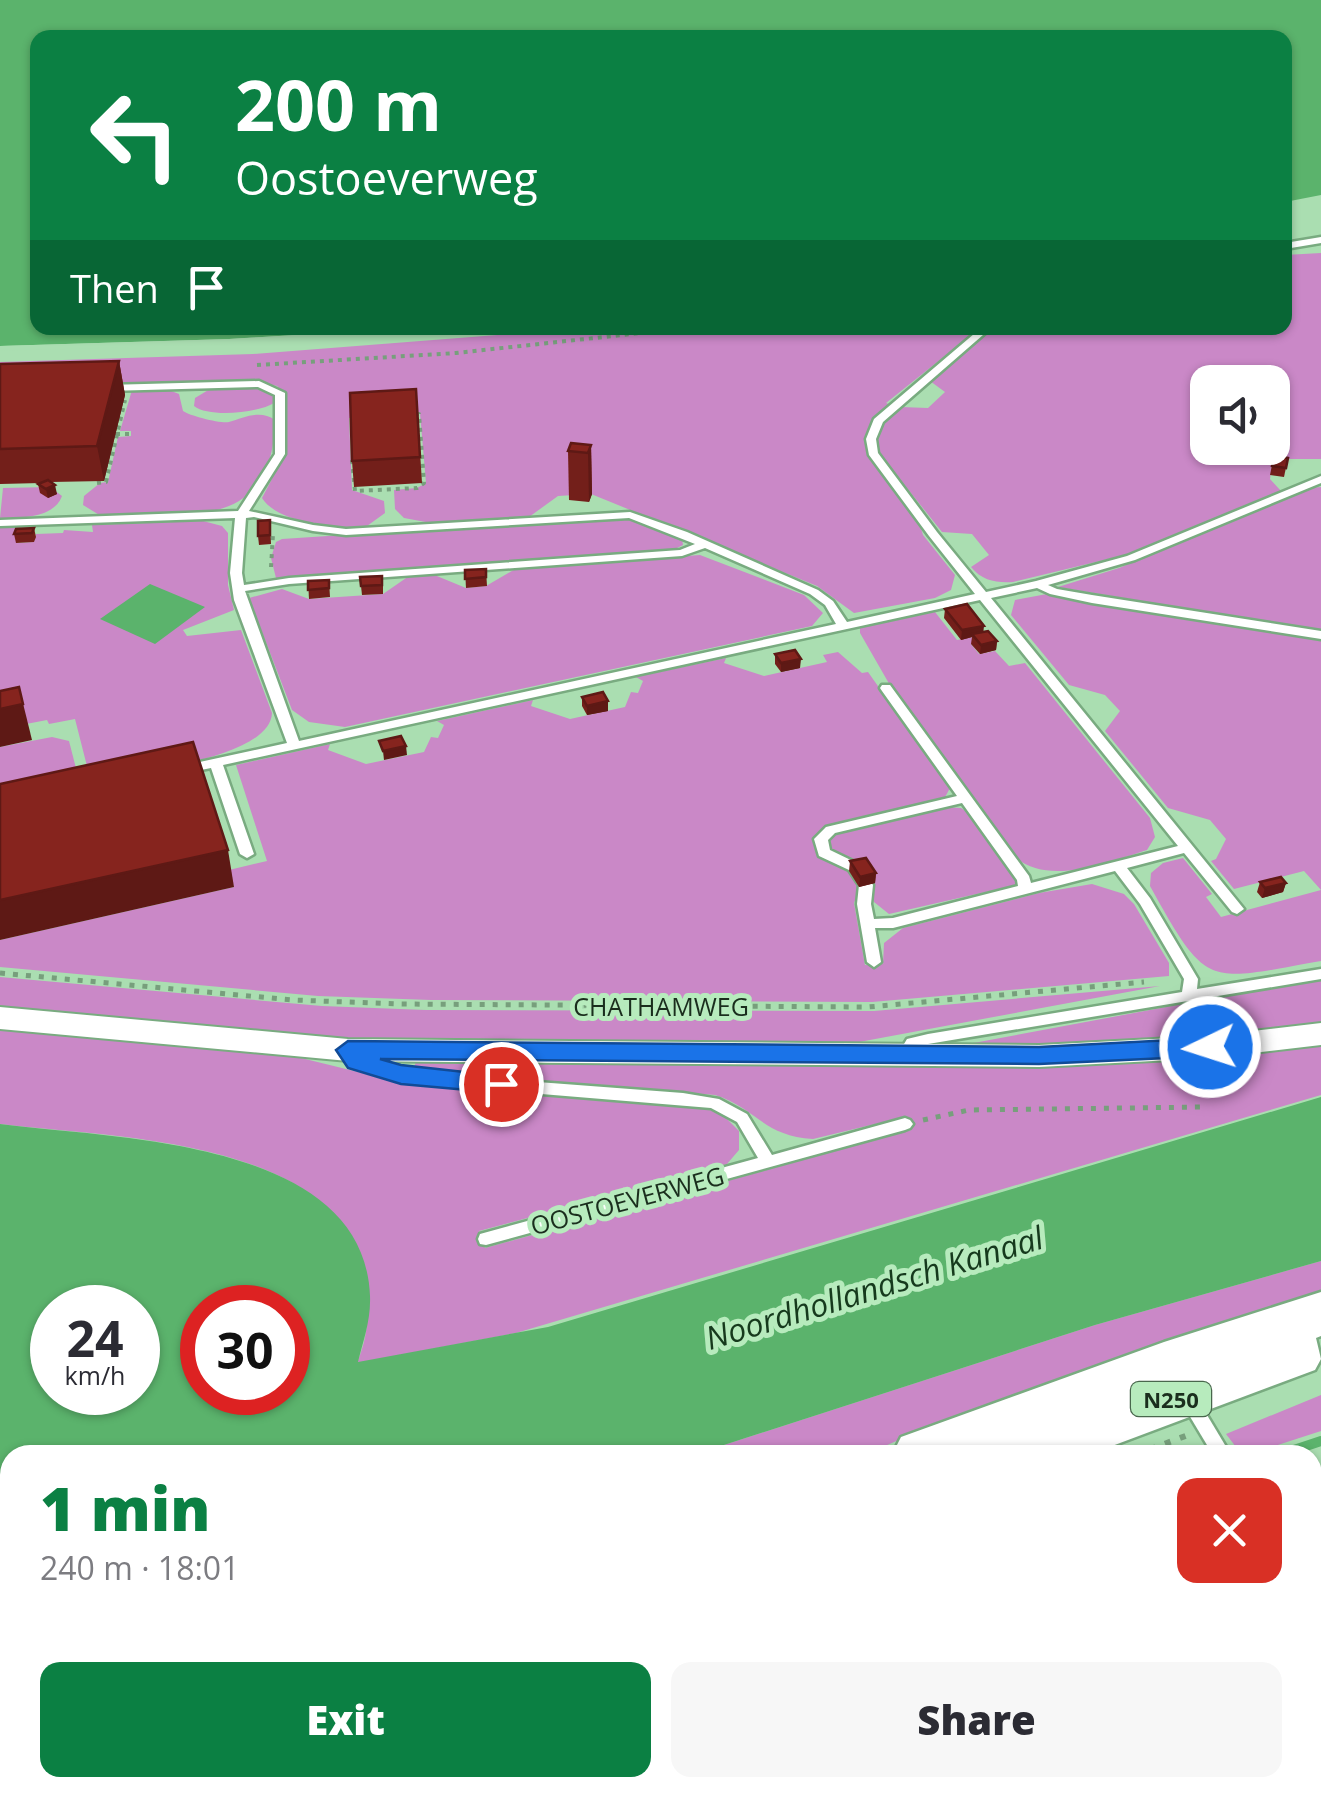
<!DOCTYPE html>
<meta charset="utf-8">
<style>
body{margin:0;font-family:"Open Sans",sans-serif;background:#f7f7f7;color:#2b2b33;height:100vh;display:flex;flex-direction:column;font-size:38px;white-space:nowrap}
*{box-sizing:border-box;margin:0}
p{font-size:32px;color:#7c7c81}
.icon{flex:none;width:55px;height:55px;fill:none;stroke:currentColor;stroke-width:2;stroke-linecap:round;stroke-linejoin:round}
.map{position:relative;flex:1;overflow:hidden}
.drawer{position:absolute;left:0px;top:1445px;width:1322px;height:352px;display:flex;flex-direction:column;background:#fff;border-radius:30px 30px 0 0;box-shadow:0 2px 8px #0004}
.drawer>*{flex:none}
.banner{position:absolute;left:30px;top:30px;width:1262px;height:305px;border-radius:20px;box-shadow:0 2px 8px #0004;background:#0b8043;color:#fff;overflow:hidden}
.buttons{position:absolute;left:1190px;top:365px;display:grid;gap:20px}
.buttons a{display:grid;place-items:center;width:100px;height:100px;border-radius:20px;background:#fff;box-shadow:0 2px 8px #0004;font-size:50px}
.speed{position:absolute;left:30px;top:1285px;display:flex;gap:20px;font-size:50px;font-weight:700;text-align:center}
.speed>*{display:grid;place-content:center;width:130px;height:130px;border-radius:50%;background:#fff;box-shadow:0 2px 8px #0004;line-height:1}
.speed small{font-size:25px;font-weight:400}
.speed .limit{border:15px solid #d22;background:#fff;color:#111}
.pin{position:absolute;display:grid;place-items:center;width:85px;height:85px;color:#fff;margin:-42px;border:5px solid #fff;border-radius:50%;box-shadow:0 2px 10px #0007}
.me{position:absolute;width:110px;margin:-55px;rotate:266deg;stroke-linejoin:round;filter:drop-shadow(0 0 8px #0008)}
.turn{display:flex;align-items:center;gap:35px;height:210px;padding:0 40px;font-size:45px}
.turn .icon{width:130px;height:130px;stroke-width:2.5}
.turn b{display:block;font-size:70px;line-height:85px}
.then{display:flex;align-items:center;height:95px;padding:0 40px;background:#0003;gap:20px;font-size:38px}
.round{display:grid;place-items:center;flex:none;width:105px;height:105px;border-radius:20px;background:#f7f7f7}
.head{display:flex;align-items:center;justify-content:space-between;height:170px;padding:0 40px}
h1{font-size:60px;font-weight:800;line-height:75px;color:#0b8043}
.button{display:flex;gap:20px;margin-top:auto;padding:20px 40px}
.button a{flex:1;height:115px;border-radius:20px;background:#0b8043;color:#fff;font-size:40px;font-weight:800;line-height:115px;text-align:center}
.button a+a{background:#f7f7f7;color:#2b2b33}
.map>svg:first-child{display:block}
.green{fill:#ca88c7;fill-rule:evenodd}
.water{fill:#5bb36c;fill-rule:evenodd}
.pier{fill:#aadeb1}
.lines{fill:none;stroke-linecap:round;stroke-linejoin:round}
.stream{stroke:#5bb36c;stroke-width:10}
.service-casing{stroke:#79ab80;stroke-width:5}
.minor-casing{stroke:#79ab80;stroke-width:4}
.secondary-casing{stroke:#79ab80;stroke-width:5}
.primary-casing{stroke:#79ab80;stroke-width:5}
.path-far2{stroke:#779f7c;stroke-width:4;stroke-dasharray:4 5;stroke-linecap:butt}
.path-far1{stroke:#779f7c;stroke-width:5;stroke-dasharray:5 8;stroke-linecap:butt}
.path{stroke:#779f7c;stroke-width:6;stroke-dasharray:6 10;stroke-linecap:butt}
.service{fill:#fff;fill-rule:evenodd}
.minor{fill:#fff;fill-rule:evenodd}
.secondary{fill:#fff;fill-rule:evenodd}
.primary{fill:#fff;fill-rule:evenodd}
.wall{fill:#731f1a}
.shaded-wall{fill:#5e1915}
.building{fill:#86241e;stroke:#5e1915;stroke-width:2.5}
.route{fill:#1a73e8;stroke:#114b97;stroke-width:2.5}
.labels{text-anchor:middle;dominant-baseline:central;stroke-width:10;stroke-linejoin:round;paint-order:stroke}
.shield{fill:#b7ebbd;stroke:#49674d;stroke-width:2.5}
.shield-label{font-size:22px;font-weight:bold;fill:#1a2e1d}
.street-label{font-size:25px;fill:#1a2e1d;stroke:#b7ebbd}
.near-water-label{font-size:32px;font-style:italic;fill:#163a1d;stroke:#b7ebbd}
</style>
<div class="map">
<svg width="1321" height="1796" viewBox="0 0 1321 1796">
<rect width="100%" height="100%" fill="#aadeb1"/>
<g class="green">
<path d="M1321 253V459H1273L1270 479 1281 491 1129 554 1013 582C997 583 982 581 971 567L989 555 972 534 942 532 879 453C872 431 885 419 901 407L928 408 945 392 930 381 991 328H1285V255ZM1208 382H1272V448H1208Z"/>
<path d="M587 328H980L886 403 891 405 871 424 867 445 872 458 917 514 923 535 955 575 951 590 935 598 854 613 817 586 591 494 558 496 529 517 431 523 404 518 395 509 394 490 417 488 426 483 420 413 349 418 352 490 384 501 385 513 367 526C340 530 277 523 262 498L286 452 287 396 277 386 256 381 0 388V362L253 354Z"/>
<path d="M251 387 273 394 274 403C258 413 209 418 194 406L195 398 210 389Z"/>
<path d="M166 389 179 394 183 411C190 416 222 424 229 422 244 418 260 409 275 420 273 534 184 513 101 516L83 505 84 496 100 483 108 482 118 437 131 436V431H120L132 390Z"/>
<path d="M50 487 62 496C54 518 22 518 0 518L3 488Z"/>
<polygon points="1321,487 1321,631 1058,587 1119,568 1309,488"/>
<polygon points="618,517 643,522 682,539 683,545 673,550 276,578 271,558 276,542 282,539"/>
<path d="M203 521 222 526 228 533V585L234 610 183 630 187 636 241 630 272 713C270 758 140 771 103 779L89 774 75 719 49 724 47 720 0 729V528L21 527 17 543 34 542 36 534 63 533 64 530 93 532 92 525Z"/>
<polygon points="700,555 804,595 823,613 812,626 345,727 309,722 292,710 249,598 282,589 309,599 383,594 409,576 432,574 466,588 486,586 517,568"/>
<path d="M1047 594 1321 638V961C1207 981 1208 991 1150 886L1151 873 1163 863 1183 858 1212 894 1206 897 1221 917 1321 890 1304 871 1234 889 1211 861 1216 859 1226 839 1210 820 1168 808 1105 731 1120 711 1105 695 1069 685 1011 615 1015 600Z"/>
<path d="M935 612 957 640 983 635 987 639 971 644 979 654 995 651 1009 666 1025 663 1150 818 1155 837 1147 850C1109 862 1050 886 1016 858L891 687 860 633V628Z"/>
<polygon points="838,652 862,673 868,672 950,788 944,799 833,825 814,839 819,856 851,870 860,887 854,903 865,965 883,964 884,943 903,928 1039,893 1092,884 1124,894 1134,904 1169,963 1169,976 872,1002 431,1000 318,996 0,967 0,940 234,887 229,870 267,861 236,765 330,744 328,750 366,764 424,752 431,737 438,738 444,725 437,721 533,700 531,706 570,719 625,707 631,692 638,693 643,681 636,677 726,658 724,663 764,676 827,662 823,655"/>
<polygon points="52,737 69,741 78,776 0,802 0,747"/>
<path d="M946 807 961 808 971 815 1017 879 1016 885 889 914 874 902C868 852 850 873 826 846L834 834Z"/>
<polygon points="0,977 322,1006 426,1010 874,1011 1160,986 843,1045 397,1041 273,1035 0,1008"/>
<polygon points="1321,978 1321,1024 1219,1036 1025,1046 968,1044"/>
<path d="M0 1027 297 1057 399 1082 432 1086 708 1108 723 1115 739 1131V1150L727 1164 479 1231 485 1248 911 1130 904 1117 813 1139C763 1136 756 1108 715 1095L426 1071 414 1067 416 1062 1084 1065 1175 1060 1321 1044V1095L516 1333 357 1363C369 1334 369 1311 365 1281 345 1137 111 1138 0 1124Z"/>
<polygon points="1321,1261 1321,1301 915,1433 864,1455 693,1455 1095,1325"/>
<polygon points="1321,1395 1321,1431 1247,1455 1242,1455 1226,1434"/>
<polygon points="219,1788 473,1788 483,1796 421,1796 371,1789 311,1796 151,1796"/>
<polygon points="858,1788 988,1788 992,1796 862,1796"/>
</g>
<g class="water">
<polygon points="0,0 1321,0 1321,195 1285,202 1285,38 38,38 38,328 411,328 229,339 0,346"/>
<polygon points="150,584 205,607 155,644 100,619"/>
<path d="M1321 1097V1261L1095 1325 693 1455H10V1675L0 1679V1124C112 1139 364 1138 370 1296 371 1320 363 1341 358 1362L548 1327ZM52 1308H138V1392H52ZM202 1308H288V1392H202Z"/>
</g>
<polygon class="pier" points="416,328 411,332 229,344 0,351 0,346 229,339"/>
<g class="lines">
<polyline class="stream" points="1279,1455 1321,1441"/>
<g class="service-casing">
<g id="service">
<polygon points="1321,237 1321,243 1285,249 1285,243"/>
<path d="M981 328H991L883 422 876 439 878 453 937 532 986 592 1036 581 1127 556 1321 476V483L1135 560 1048 585 1057 589 1092 595 1321 631V639L1092 603 1050 594 1037 588 991 598 1244 909 1237 914 1232 912 1184 853 1127 868 1150 898 1198 979 1197 989 1321 969V979L928 1044 917 1047 910 1058H900L898 1054 907 1039 928 1034 1182 992 1184 979 1140 904 1115 871 893 928H875L881 962 874 967 867 962 857 904 859 885 849 870 819 856 814 839 826 827 957 796 882 691 880 688 882 685H890L1029 876 1031 883 1178 846 980 600 223 765 254 854 247 858 240 854 211 768 186 773 180 769 186 765 287 743 234 600 230 573 235 518 0 526V520L238 511 275 454V395L258 387 107 391 102 388 107 385 259 381 285 393V454L249 511 313 525 346 529 630 512 687 532 818 590 833 601 847 622 975 594 929 536 869 455 866 439 874 419ZM254 517 313 531 346 535 629 518 695 544 680 550 289 578 244 585 242 573 246 518ZM705 548 810 594 825 605 836 624 299 741 245 591 289 584 682 556ZM962 803 1017 880 1018 886 893 918 874 919 871 904 873 885 859 864 830 850 828 840 835 833Z"/>
<polygon points="348,1045 371,1059 405,1068 457,1076 683,1093 719,1099 747,1114 772,1155 905,1118 910,1120 913,1124 910,1128 905,1130 486,1245 480,1244 478,1239 480,1234 758,1158 737,1122 711,1108 457,1087 405,1079 361,1067 341,1050 343,1046"/>
<polygon points="1189,1393 1195,1395 1231,1455 1213,1455 1180,1400 1183,1395"/>
<polygon points="1312,1593 1321,1599 1321,1624 1312,1618"/>
</g>
</g>
<g class="minor-casing">
<polygon id="minor" points="0,1007 348,1039 1039,1045 1210,1036 1321,1023 1321,1045 1210,1058 1039,1067 348,1061 0,1029"/>
</g>
<g class="secondary-casing">
<polygon id="secondary" points="604,1788 661,1788 665,1796 607,1796"/>
</g>
<g class="primary-casing">
<g id="primary">
<polygon points="1321,1292 1321,1336 1316,1338 1321,1359 1315,1370 1088,1455 892,1455 901,1437 1164,1342"/>
<polygon points="10,1712 10,1788 85,1788 82,1796 0,1796 0,1715"/>
<polygon points="470,1788 543,1788 546,1796 473,1796"/>
</g>
</g>
<g class="path-far2">
<polyline points="257,365 456,353 687,328"/>
<polyline points="116,434 131,434"/>
<polyline points="352,460 355,491 417,488 424,483 419,414 413,414"/>
<polyline points="97,483 106,482 125,400"/>
<polyline points="271,567 273,534"/>
</g>
<g class="path-far1">
<polyline points="0,973 293,1000 400,1004 868,1007 1144,982"/>
<polyline points="923,1120 969,1110 1204,1107"/>
</g>
<g class="path">
<polyline points="1135,1455 1188,1435"/>
<polyline points="720,1788 721,1796"/>
</g>
<use href="#service" class="service"/>
<use href="#minor" class="minor"/>
<use href="#secondary" class="secondary"/>
<use href="#primary" class="primary"/>
</g>
<g class="wall">
<polygon points="119,361 125,395 104,481 51,482 57,494 48,498 40,493 38,484 41,483 0,484 0,364"/>
<polygon points="416,389 422,483 354,487 352,461"/>
<polygon points="591,445 592,494 589,502 569,500 568,451"/>
<polygon points="1274,455 1288,458 1284,477 1270,475"/>
<polygon points="270,520 271,544 259,545 258,536"/>
<polygon points="34,528 36,537 34,542 16,543 14,534"/>
<polygon points="486,569 487,586 466,588 465,570"/>
<polygon points="360,577 383,585 383,594 362,595"/>
<polygon points="329,580 330,597 309,599 308,581"/>
<polygon points="945,609 997,641 996,650 980,654 971,644 972,637 961,640 944,618"/>
<polygon points="775,654 800,668 781,672 775,664"/>
<polygon points="582,697 608,701 608,711 587,715 582,706"/>
<polygon points="850,861 876,873 875,883 859,887 849,871"/>
<polygon points="1260,882 1286,883 1283,892 1262,898 1257,892"/>
<polygon points="1146,1788 1276,1788 1253,1796 1151,1796"/>
</g>
<g class="shaded-wall">
<polygon points="119,361 125,395 104,481 97,446"/>
<polygon points="591,445 592,494 589,502 588,453"/>
<polygon points="55,485 57,494 48,498 46,489"/>
<polygon points="984,626 983,635 972,634 972,637 961,640 962,630"/>
<polygon points="997,641 996,650 980,654 981,645"/>
<polygon points="801,659 800,668 781,672 781,663"/>
<polygon points="19,687 32,740 0,747 0,709"/>
<polygon points="608,701 608,711 587,715 587,706"/>
<polygon points="406,746 407,755 384,760 383,751"/>
<polygon points="228,850 234,887 0,940 0,900"/>
<polygon points="876,873 875,883 859,887 860,877"/>
<polygon points="1286,883 1283,892 1262,898 1265,888"/>
<polygon points="1321,1743 1321,1771 1312,1774 1312,1746"/>
<polygon points="1199,1788 1276,1788 1253,1796 1178,1796"/>
</g>
<g class="building">
<polygon points="119,361 97,446 0,449 0,364"/>
<polygon points="416,389 420,457 352,461 350,393"/>
<polygon points="571,443 591,445 588,453 568,451"/>
<polygon points="1274,455 1288,458 1286,468 1272,466"/>
<polygon points="48,480 55,485 46,489 38,484"/>
<polygon points="270,520 270,535 258,536 258,521"/>
<polygon points="34,528 32,533 14,534 16,529"/>
<polygon points="486,569 486,577 465,579 465,570"/>
<polygon points="382,576 382,585 361,586 360,577"/>
<polygon points="329,580 329,588 308,590 308,581"/>
<polygon points="967,604 984,626 962,630 945,609"/>
<polygon points="988,631 997,641 981,645 972,634"/>
<polygon points="795,650 801,659 781,663 775,654"/>
<polygon points="19,687 23,704 0,709 0,691"/>
<polygon points="603,692 608,701 587,706 582,697"/>
<polygon points="401,736 406,746 383,751 379,741"/>
<polygon points="193,742 228,850 0,900 0,784"/>
<polygon points="866,858 876,873 860,877 850,861"/>
<polygon points="1281,877 1286,883 1265,888 1260,882"/>
<polygon points="1321,1710 1321,1743 1312,1746 1312,1713"/>
<polygon points="1175,1788 1199,1788 1179,1795"/>
</g>
<polygon class="route" points="1210,1038 1222,1047 1210,1056 1039,1064 380,1059 401,1065 510,1077 513,1084 510,1091 501,1093 401,1084 348,1068 336,1050 348,1041 1039,1047"/>
<g class="labels">
<rect class="shield" x="1131" y="1382" width="80" height="34" rx="8"/>
<g class="shield-label">
<text x="1171" y="1399">N250</text>
</g>
<g class="street-label">
<text x="661" y="1006">CHATHAMWEG</text>
<text transform="translate(627 1200) rotate(-15)">OOSTOEVERWEG</text>
</g>
<g class="near-water-label">
<text transform="translate(874 1287) rotate(-17)">Noordhollandsch Kanaal</text>
</g>
</g>
</svg>
<div class="buttons">
<a><svg class="icon" aria-label="sound" viewBox="0 0 24 24"><path d="M4 9h4l5-4v14l-5-4H4zM17 9q2 3 0 6"/></svg></a>
</div>
<div class="speed"><div>24<small>km/h</small></div><div class="limit">30</div></div>
<div class="pin" style="left:501px;top:1084px;background:#d93025"><svg class="icon" aria-label="arrive" viewBox="0 0 24 24"><path d="M6 21V4h12l-3 4 3 4H6"/></svg></div>
<svg class="me" style="left:1210px;top:1047px" viewBox="-20 -20 40 40"><circle r="17" fill="#1a73e8" stroke="#fff" stroke-width="3"/><path d="M0-11L8 9 0 5-8 9z" fill="#fff"/></svg>
<div class="banner">
<div class="turn"><svg class="icon" aria-label="left" viewBox="0 0 24 24"><path d="M17 20v-9H6M10 6l-5 5 5 5"/></svg><div><b>200 m</b>Oostoeverweg</div></div>
<div class="then">Then<svg class="icon" aria-label="arrive" viewBox="0 0 24 24"><path d="M6 21V4h12l-3 4 3 4H6"/></svg></div>
</div>
<section class="drawer">
<div class="head"><div><h1>1 min</h1><p>240 m · 18:01</p></div><a class="round" style="background:#d93025;color:#fff"><svg class="icon" aria-label="close" viewBox="0 0 24 24"><path d="M6 6l12 12M18 6L6 18"/></svg></a></div>
<div class="button"><a>Exit</a><a>Share</a></div>
</section>
</div>
